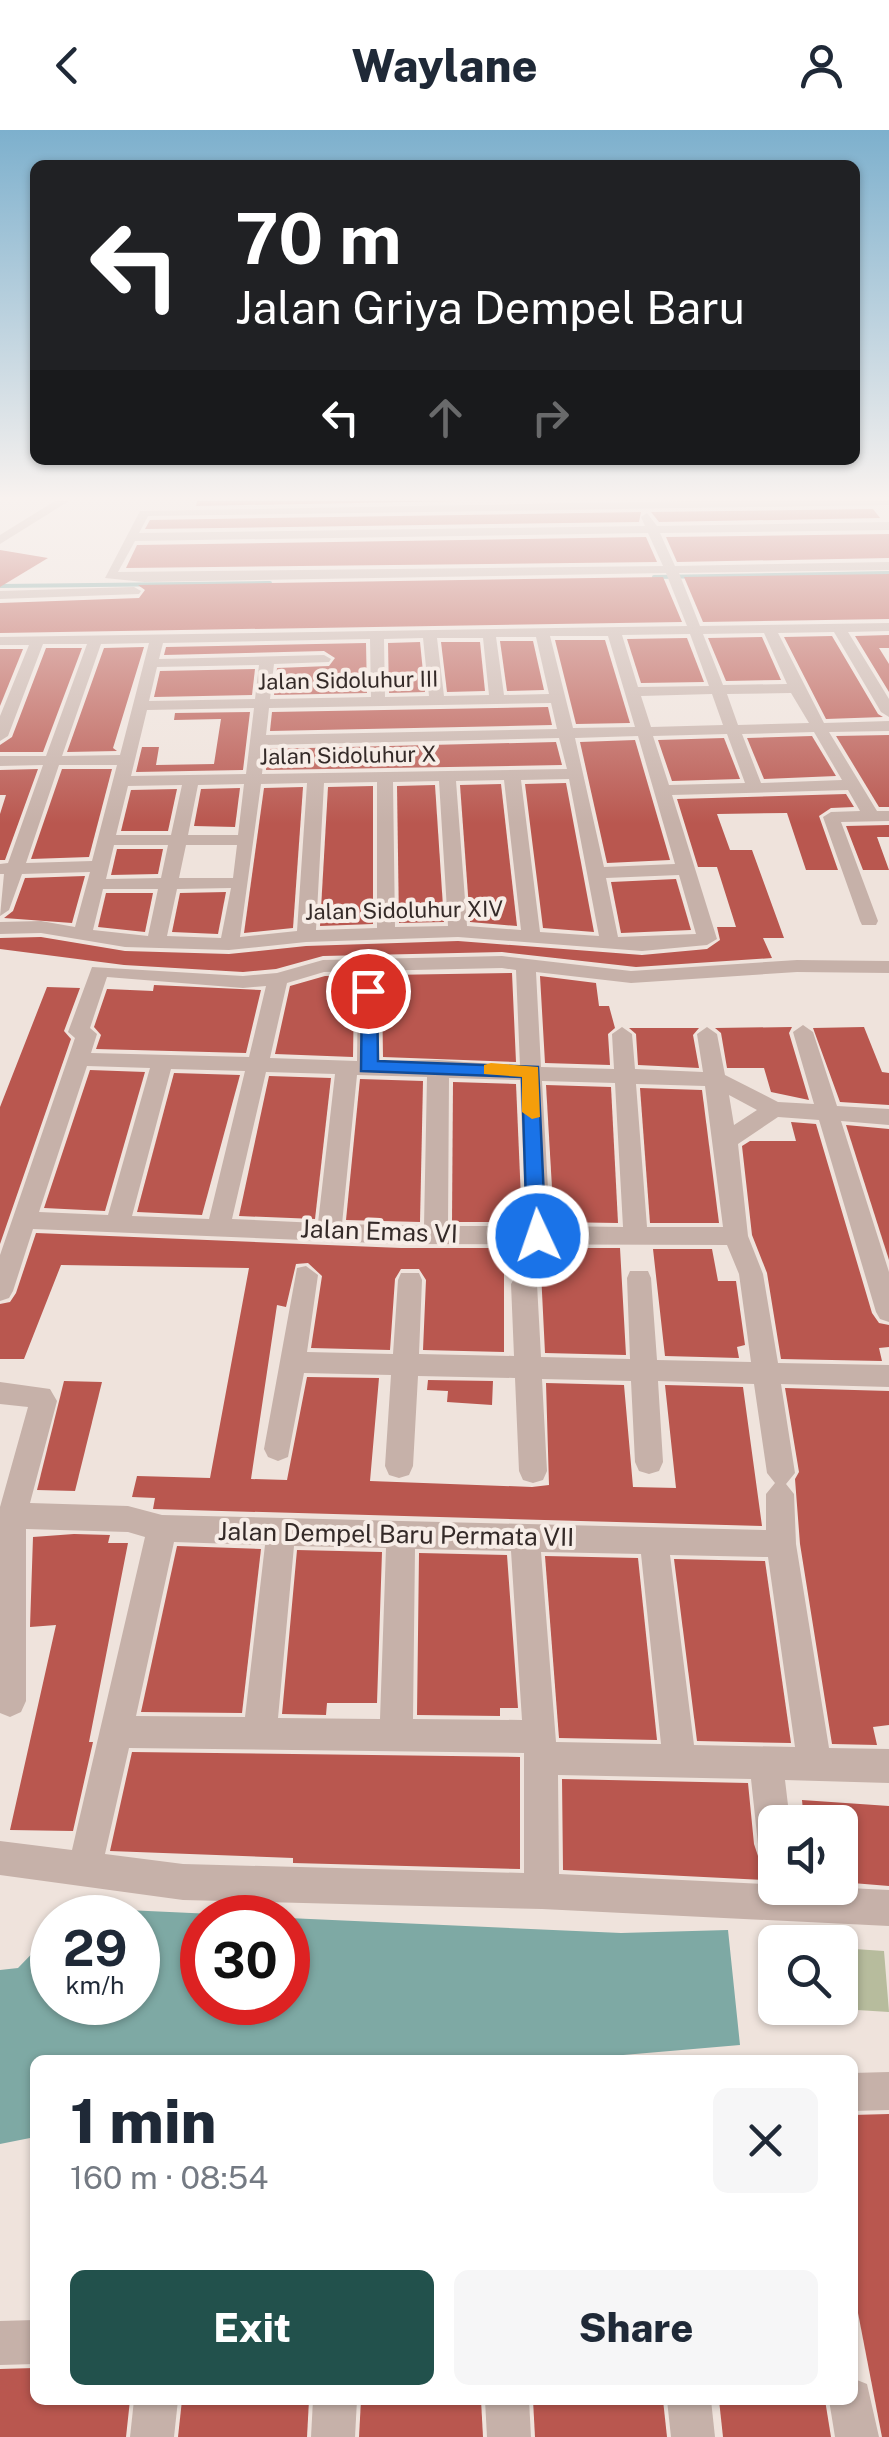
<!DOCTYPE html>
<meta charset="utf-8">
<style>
body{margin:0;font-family:"Public Sans",sans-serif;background:#f6f6f7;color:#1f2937;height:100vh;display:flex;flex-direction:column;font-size:38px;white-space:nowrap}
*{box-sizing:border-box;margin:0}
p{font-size:32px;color:#747a83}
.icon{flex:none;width:55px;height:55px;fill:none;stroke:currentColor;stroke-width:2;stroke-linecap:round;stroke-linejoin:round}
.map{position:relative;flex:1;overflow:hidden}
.drawer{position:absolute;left:30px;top:1925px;width:828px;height:350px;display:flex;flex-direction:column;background:#fff;border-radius:15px;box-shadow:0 2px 8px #0004}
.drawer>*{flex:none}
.top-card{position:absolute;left:30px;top:30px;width:830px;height:305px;border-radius:15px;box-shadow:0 2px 8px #0004;background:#202124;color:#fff;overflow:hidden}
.tools{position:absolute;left:758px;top:1675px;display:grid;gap:20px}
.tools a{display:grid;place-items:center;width:100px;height:100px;border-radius:15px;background:#fff;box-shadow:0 2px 8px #0004;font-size:50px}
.speed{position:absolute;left:30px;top:1765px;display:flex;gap:20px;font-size:50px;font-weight:700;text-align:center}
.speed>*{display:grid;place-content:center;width:130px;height:130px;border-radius:50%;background:#fff;box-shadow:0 2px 8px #0004;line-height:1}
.speed small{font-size:25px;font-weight:400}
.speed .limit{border:15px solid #d22;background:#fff;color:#111}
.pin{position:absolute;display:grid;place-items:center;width:85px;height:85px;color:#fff;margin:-42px;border:5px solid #fff;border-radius:50%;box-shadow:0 2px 10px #0007}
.me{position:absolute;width:110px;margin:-55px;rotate:357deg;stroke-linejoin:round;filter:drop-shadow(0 0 8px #0008)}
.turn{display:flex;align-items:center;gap:35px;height:210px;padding:0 40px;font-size:45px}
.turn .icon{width:130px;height:130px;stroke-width:2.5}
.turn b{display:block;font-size:70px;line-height:85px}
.lanes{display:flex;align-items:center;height:95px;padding:0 40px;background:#0003;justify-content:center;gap:50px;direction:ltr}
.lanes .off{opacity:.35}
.round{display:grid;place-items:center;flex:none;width:105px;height:105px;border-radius:15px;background:#f6f6f7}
.overview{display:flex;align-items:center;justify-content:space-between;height:170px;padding:0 40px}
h1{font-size:60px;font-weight:800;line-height:75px}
.cta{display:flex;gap:20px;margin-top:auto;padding:20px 40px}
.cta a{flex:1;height:115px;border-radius:15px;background:#22514c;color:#fff;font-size:40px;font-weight:800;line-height:115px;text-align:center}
.cta a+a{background:#f6f6f7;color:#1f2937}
header{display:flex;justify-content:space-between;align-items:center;height:130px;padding:0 40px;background:#fff;font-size:45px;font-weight:800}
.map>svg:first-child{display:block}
.green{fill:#b7bc9d}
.water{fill:#7ea9a4}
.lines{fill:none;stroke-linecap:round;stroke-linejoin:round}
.stream{stroke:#7ea9a4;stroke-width:4}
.building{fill:#b9574f}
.minor{fill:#c6b1a9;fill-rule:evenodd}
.route{fill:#1a73e8;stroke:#114b97;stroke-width:2.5}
.slow{fill:#f59e0b}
.labels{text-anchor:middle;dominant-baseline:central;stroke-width:8;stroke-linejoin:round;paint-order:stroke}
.far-street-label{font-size:22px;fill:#342a28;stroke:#f7ede7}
.street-label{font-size:25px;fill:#342a28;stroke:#f7ede7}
</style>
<header><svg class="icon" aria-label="back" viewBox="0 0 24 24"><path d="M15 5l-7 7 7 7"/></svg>Waylane<svg class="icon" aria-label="person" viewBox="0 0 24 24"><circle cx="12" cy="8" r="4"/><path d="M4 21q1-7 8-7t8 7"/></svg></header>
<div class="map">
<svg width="889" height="2307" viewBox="0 0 889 2307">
<rect width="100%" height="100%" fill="#efe3dc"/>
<polygon class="green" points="840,1818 884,1821 889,1882 825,1878 840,1878"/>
<polygon class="water" points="83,1778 278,1787 202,1788 202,1872 288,1872 288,1788 621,1803 728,1800 740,1915 565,1930 35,1930 35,2007 0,2014 0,1840 18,1838 52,1803 52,1872 138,1872 138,1788 71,1787"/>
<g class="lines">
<g class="stream">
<polyline points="654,447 889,443"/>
<polyline points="0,456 270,453"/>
</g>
</g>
<g class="building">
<polygon points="197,371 462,371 196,376"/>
<polygon points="873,379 880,388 659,392 651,382"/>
<polygon points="641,382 639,392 145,399 150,390"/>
<polygon points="889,404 889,428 677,432 666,407"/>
<polygon points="646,407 657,432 126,438 137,415"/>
<polygon points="0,420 48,428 0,457"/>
<polygon points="889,444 889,489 703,492 684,447"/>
<polygon points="663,447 682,492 0,503 0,473 139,468 145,460 138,455"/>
<polygon points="889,505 889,518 879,518 889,534 889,562 855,506"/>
<polygon points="832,506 878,584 883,587 826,589 784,507"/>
<polygon points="762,507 781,550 726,551 708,508"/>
<polygon points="687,508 704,552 641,553 627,509"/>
<polygon points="555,510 605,510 630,593 576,594"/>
<polygon points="500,511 533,511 544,560 507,561"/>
<polygon points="420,512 425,562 389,563 388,513"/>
<polygon points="441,512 480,512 485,561 447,562"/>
<polygon points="366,513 367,563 274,565 277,538 329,536 335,528 324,521 164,525 166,517"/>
<polygon points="144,517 113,618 117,621 67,622 104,518"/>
<polygon points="46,518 82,518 43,622 0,622 0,615 12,607"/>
<polygon points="0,519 23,519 0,576"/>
<polygon points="255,539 252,565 154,567 160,541"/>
<polygon points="548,577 552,595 270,601 272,582"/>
<polygon points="250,582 243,640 136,642 142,617 159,617 156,635 214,634 221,589 174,590 175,583"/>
<polygon points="889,605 889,677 879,677 836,606"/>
<polygon points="812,606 836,646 764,649 747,608"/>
<polygon points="724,608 740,649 672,651 658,610"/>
<polygon points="635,610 670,730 607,733 580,612"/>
<polygon points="556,612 562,635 266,640 268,619"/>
<polygon points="38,639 5,730 0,730 0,684 6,665 0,665 0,640"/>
<polygon points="62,639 112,639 89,727 31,729"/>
<polygon points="566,653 594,802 543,798 525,654"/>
<polygon points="501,654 517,796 470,792 460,655"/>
<polygon points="435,655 444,792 399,793 397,656"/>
<polygon points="373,656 373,794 320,796 328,657"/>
<polygon points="303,657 293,798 244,803 264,658"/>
<polygon points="240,658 235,697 194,696 201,659"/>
<polygon points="177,659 168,701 121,701 131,660"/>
<polygon points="846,664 854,677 831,678 819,686 838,740 806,740 787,683 717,684 730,720 752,720 784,808 763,808 772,828 636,837 502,822 323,826 276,839 243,842 124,835 0,819 0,808 41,807 125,821 229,824 306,816 458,811 642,825 707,819 720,810 717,797 736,797 717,737 698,737 677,669"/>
<polygon points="889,695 889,707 877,707 889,740 863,740 846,696"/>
<polygon points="117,719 163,719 158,744 111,745"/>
<polygon points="85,746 72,793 4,788 13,781 25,748"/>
<polygon points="676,749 691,800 621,803 611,752"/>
<polygon points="226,762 218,804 172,802 180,763"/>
<polygon points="106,763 153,763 145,802 98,797"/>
<polygon points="512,843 516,932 383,927 382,861 370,852 354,861 353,927 275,924 290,856 325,846"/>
<polygon points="540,846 596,853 599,876 609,876 615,898 608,904 610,935 545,933"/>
<polygon points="154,855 261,860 246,923 96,919 101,905 94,897 107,859 153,861"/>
<polygon points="47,857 80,858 64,901 71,909 0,1114 0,977"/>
<polygon points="792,897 789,903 809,970 771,962 764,938 727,938 721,903 715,898"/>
<polygon points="864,897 882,942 889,943 889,975 840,972 813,898"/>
<polygon points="629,898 699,898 693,905 699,938 638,935 636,904"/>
<polygon points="90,940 145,942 105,1081 44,1078"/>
<polygon points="174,943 240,945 202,1085 137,1082"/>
<polygon points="269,946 331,948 315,1089 239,1086"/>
<polygon points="360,949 423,951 420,1092 346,1090"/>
<polygon points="453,952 516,954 522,1092 452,1092"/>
<polygon points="546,955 611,957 618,1093 554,1092"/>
<polygon points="640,958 702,960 719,1093 650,1093"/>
<polygon points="791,992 816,994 872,1183 879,1193 889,1195 889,1217 879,1218 882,1231 781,1229 767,1143 752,1105 742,1016 750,1011 796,1011"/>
<polygon points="846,995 889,999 889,1130"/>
<polygon points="36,1103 401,1118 620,1118 626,1225 545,1223 541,1142 504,1142 504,1222 423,1220 426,1150 419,1139 401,1139 395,1149 390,1220 311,1218 322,1146 308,1133 296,1134 286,1177 277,1175 251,1349 287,1350 307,1247 379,1248 370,1351 532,1357 549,1355 546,1253 624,1255 633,1357 676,1358 665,1255 743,1257 762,1396 153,1379 155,1368 132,1367 137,1346 210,1348 249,1138 61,1135 24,1229 0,1229 0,1174 10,1172 16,1163"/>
<polygon points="653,1119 712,1119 718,1151 736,1151 745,1215 737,1217 739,1228 665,1226"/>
<polygon points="428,1250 493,1251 492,1275 447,1272 448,1261 427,1260"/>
<polygon points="64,1251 102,1252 75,1361 37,1360"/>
<polygon points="785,1258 889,1261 889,1595 873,1597 877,1615 832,1614 800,1414 795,1349 799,1342"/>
<polygon points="74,1404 110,1405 108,1413 128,1413 89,1612 93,1612 73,1701 10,1700 56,1495 30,1497 33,1407"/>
<polygon points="177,1416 261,1419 242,1583 141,1582"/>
<polygon points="297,1420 382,1422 377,1573 327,1573 326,1585 282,1584"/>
<polygon points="419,1423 507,1425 518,1578 500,1578 500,1586 417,1585"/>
<polygon points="545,1426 638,1428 657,1610 559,1608"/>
<polygon points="674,1429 765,1431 791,1613 697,1611"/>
<polygon points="132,1622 520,1627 520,1739 293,1733 293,1728 110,1721"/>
<polygon points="562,1649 748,1653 754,1714 766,1750 563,1740"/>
<polygon points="802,1670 889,1676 889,1756 840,1752 840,1692 804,1692"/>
<polygon points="889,1984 889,2307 882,2307 852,2152 852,1985"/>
<polygon points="35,2238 35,2270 130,2270 126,2307 0,2307 0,2239"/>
<polygon points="182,2270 309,2270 307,2307 178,2307"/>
<polygon points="361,2270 481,2270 483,2307 359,2307"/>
<polygon points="533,2270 663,2270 667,2307 535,2307"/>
<polygon points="719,2270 825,2270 831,2307 723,2307"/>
</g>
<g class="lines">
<g class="minor">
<polygon points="55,371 69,371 0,414 0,405"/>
<path d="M693 371H889V375L148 386 139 403 645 396 641 387 647 383 657 396 889 392V400L660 403 675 436 889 432V440L679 443 700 496 889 493V501L848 502 889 569V587L881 582 834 502 778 503 824 593 889 591V601L829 602 877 681H889V691L841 692 878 791 876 795H862L860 791 823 687 831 682 860 681 848 660 672 665 717 809 707 815 642 821 458 807 306 812 229 820 125 817 41 803 0 804V792L41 791 75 797 90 742 22 744 9 780 0 786 4 744H0V734L8 733 43 635 0 636V626H46L87 514H43L8 606 0 611V586L29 515H0V507L687 496 666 443 144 452 105 448 140 381ZM648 403 663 436 118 442 135 411ZM764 503 787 554 723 555 703 504ZM690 504 709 556 638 557 622 505ZM550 506H608L635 597 573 598ZM496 507H536L549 564 504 565ZM423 508 429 566 385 567 384 509ZM437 508H483L489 565 444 566ZM370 509 371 567 270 569 274 534 329 532 331 529 324 525 159 529 163 513ZM149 513 120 625 62 626 101 514ZM259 535 255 569 149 571 157 537ZM791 563 809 593 738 595 727 564ZM712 564 723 595 651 597 641 566ZM551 573 557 599 266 605 269 578ZM254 578 246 644 131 646 147 580ZM814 602 842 650 761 653 742 604ZM727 604 745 653 669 655 653 606ZM638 606 675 734 604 737 575 608ZM559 608 567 639 262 644 265 615ZM59 635H117L92 731 26 733ZM569 649 599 806 540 802 521 650ZM504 650 521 800 467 796 456 651ZM439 651 448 796 395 797 393 652ZM377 652V798L316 800 324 653ZM307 653 297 801 240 807 261 654ZM244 654 238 705H188L198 655ZM182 655 171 705H116L128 656ZM114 715H168L161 748 106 749ZM186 715H237L233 748H179ZM679 745 696 804 618 807 606 748ZM231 758 221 808 167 806 177 759ZM103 759H158L148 806 93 800Z"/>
<polygon points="134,457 141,461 139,464 0,469 0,461"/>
<path d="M502 826 631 841 797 830 889 831V843L797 842 631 853 536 842 541 937 614 939 612 904 622 897 632 904 635 939 703 942 697 904 707 897 717 904 725 945 778 972 814 974 793 902 803 895 813 902 837 976 889 979V995L841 991 889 1142V1192L880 1189 876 1182 819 990 778 987 738 1014 748 1106 763 1144 778 1233 889 1235V1257L781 1254 795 1343 786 1354 794 1364 796 1414 829 1618 889 1619V1653L785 1650 790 1692H775V1731L763 1726 758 1714 751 1649 558 1645 559 1744 889 1760V1796L542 1779 183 1770 0 1745V1711L72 1720 145 1407 128 1402 26 1399V1571L21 1582 10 1587 0 1583V1377L28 1277 0 1274V1252L50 1259 57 1271 30 1373 128 1376 162 1385 766 1400V1364L775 1353 767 1343 754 1254 658 1251 663 1332 659 1341 649 1344 639 1341 635 1332 631 1251 542 1249 547 1341 543 1350 533 1353 523 1350 519 1341 515 1248 418 1246 413 1336 409 1345 399 1348 389 1345 385 1336 391 1245 304 1243 288 1327 278 1331 268 1327 264 1319 297 1138 306 1136 318 1145 307 1222 393 1224 398 1150 401 1143H419L422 1150 419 1224 514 1226 511 1154 515 1147H533L537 1154 541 1227 630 1229 627 1148 630 1141H648L651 1148 657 1230 751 1232 739 1144 727 1115 401 1114 33 1099 13 1161 9 1168 0 1171V1125L75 908 68 902 92 837 243 846 277 843 323 830ZM502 838 516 840 520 936 438 930 379 931 378 861 368 855 358 861 357 931 270 928 287 853 324 842ZM107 847 243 858 266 856 249 927 91 923 97 904 90 898ZM87 936 150 938 108 1085 39 1082ZM171 939 245 941 209 1089 132 1086ZM266 942 335 944 318 1093 232 1089ZM357 945 427 947 424 1096 342 1094ZM449 948 520 950 526 1096H448ZM542 951 615 953 623 1097 550 1096ZM636 954 705 956 723 1097H647ZM729 965 757 980 734 995ZM174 1412 265 1415 245 1587 136 1586ZM294 1416 386 1418 380 1589 278 1588ZM415 1419 511 1421 522 1590 413 1589ZM541 1422 641 1424 661 1614 556 1612ZM670 1425 768 1427 795 1617 694 1615ZM129 1618 524 1623V1743L183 1734 105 1724Z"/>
<polygon points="889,1942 889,1980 852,1981 852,1943"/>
<polygon points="35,2190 35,2234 0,2235 0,2191"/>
<polygon points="852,2248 867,2254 879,2307 835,2307 829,2270 852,2270"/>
<polygon points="134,2270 178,2270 174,2307 130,2307"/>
<polygon points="313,2270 357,2270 355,2307 311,2307"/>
<polygon points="485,2270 529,2270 531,2307 487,2307"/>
<polygon points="667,2270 711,2270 715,2307 671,2307"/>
</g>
</g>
<linearGradient id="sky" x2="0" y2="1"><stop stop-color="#7db0cd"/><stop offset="0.53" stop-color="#f8f2ef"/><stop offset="1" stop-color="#f8f2ef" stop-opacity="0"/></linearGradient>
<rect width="889" height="694" fill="url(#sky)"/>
<polygon class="route" points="362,857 377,861 378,931 538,937 546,1112 538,1114 527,1106 522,947 361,941"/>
<polygon class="slow" points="491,933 538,937 540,987 532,989 522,982 522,947 484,944 484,935"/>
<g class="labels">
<g class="far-street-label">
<text transform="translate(348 550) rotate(-1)">Jalan Sidoluhur III</text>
<text transform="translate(348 625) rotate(-1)">Jalan Sidoluhur X</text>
<text transform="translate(404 780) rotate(-1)">Jalan Sidoluhur XIV</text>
</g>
<g class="street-label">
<text transform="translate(379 1101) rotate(2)">Jalan Emas VI</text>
<text transform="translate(396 1404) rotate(1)">Jalan Dempel Baru Permata VII</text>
</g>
</g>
</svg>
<div class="tools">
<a><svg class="icon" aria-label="sound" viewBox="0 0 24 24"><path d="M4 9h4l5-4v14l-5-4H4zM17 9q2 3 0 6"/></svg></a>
<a><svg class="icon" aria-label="search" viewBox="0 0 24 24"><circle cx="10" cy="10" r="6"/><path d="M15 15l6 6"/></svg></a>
</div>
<div class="speed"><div>29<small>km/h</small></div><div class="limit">30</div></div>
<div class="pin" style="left:368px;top:861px;background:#d93025"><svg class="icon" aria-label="arrive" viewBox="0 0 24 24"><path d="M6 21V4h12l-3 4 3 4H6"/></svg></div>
<svg class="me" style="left:538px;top:1106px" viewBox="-20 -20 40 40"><circle r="17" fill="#1a73e8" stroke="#fff" stroke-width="3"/><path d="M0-11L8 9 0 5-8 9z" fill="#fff"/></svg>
<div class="top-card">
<div class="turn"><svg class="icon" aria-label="left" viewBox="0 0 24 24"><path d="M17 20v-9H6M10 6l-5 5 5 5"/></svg><div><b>70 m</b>Jalan Griya Dempel Baru</div></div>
<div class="lanes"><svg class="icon" aria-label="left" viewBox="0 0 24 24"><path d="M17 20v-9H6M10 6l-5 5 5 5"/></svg><svg class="icon off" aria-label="ahead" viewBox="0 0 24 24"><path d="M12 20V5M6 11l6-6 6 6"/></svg><svg class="icon off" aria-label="right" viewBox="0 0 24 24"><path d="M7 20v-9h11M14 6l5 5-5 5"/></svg></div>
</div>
<section class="drawer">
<div class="overview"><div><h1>1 min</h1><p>160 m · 08:54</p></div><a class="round"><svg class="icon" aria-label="close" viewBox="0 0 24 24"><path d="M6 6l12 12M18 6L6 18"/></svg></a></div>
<div class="cta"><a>Exit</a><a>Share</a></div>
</section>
</div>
